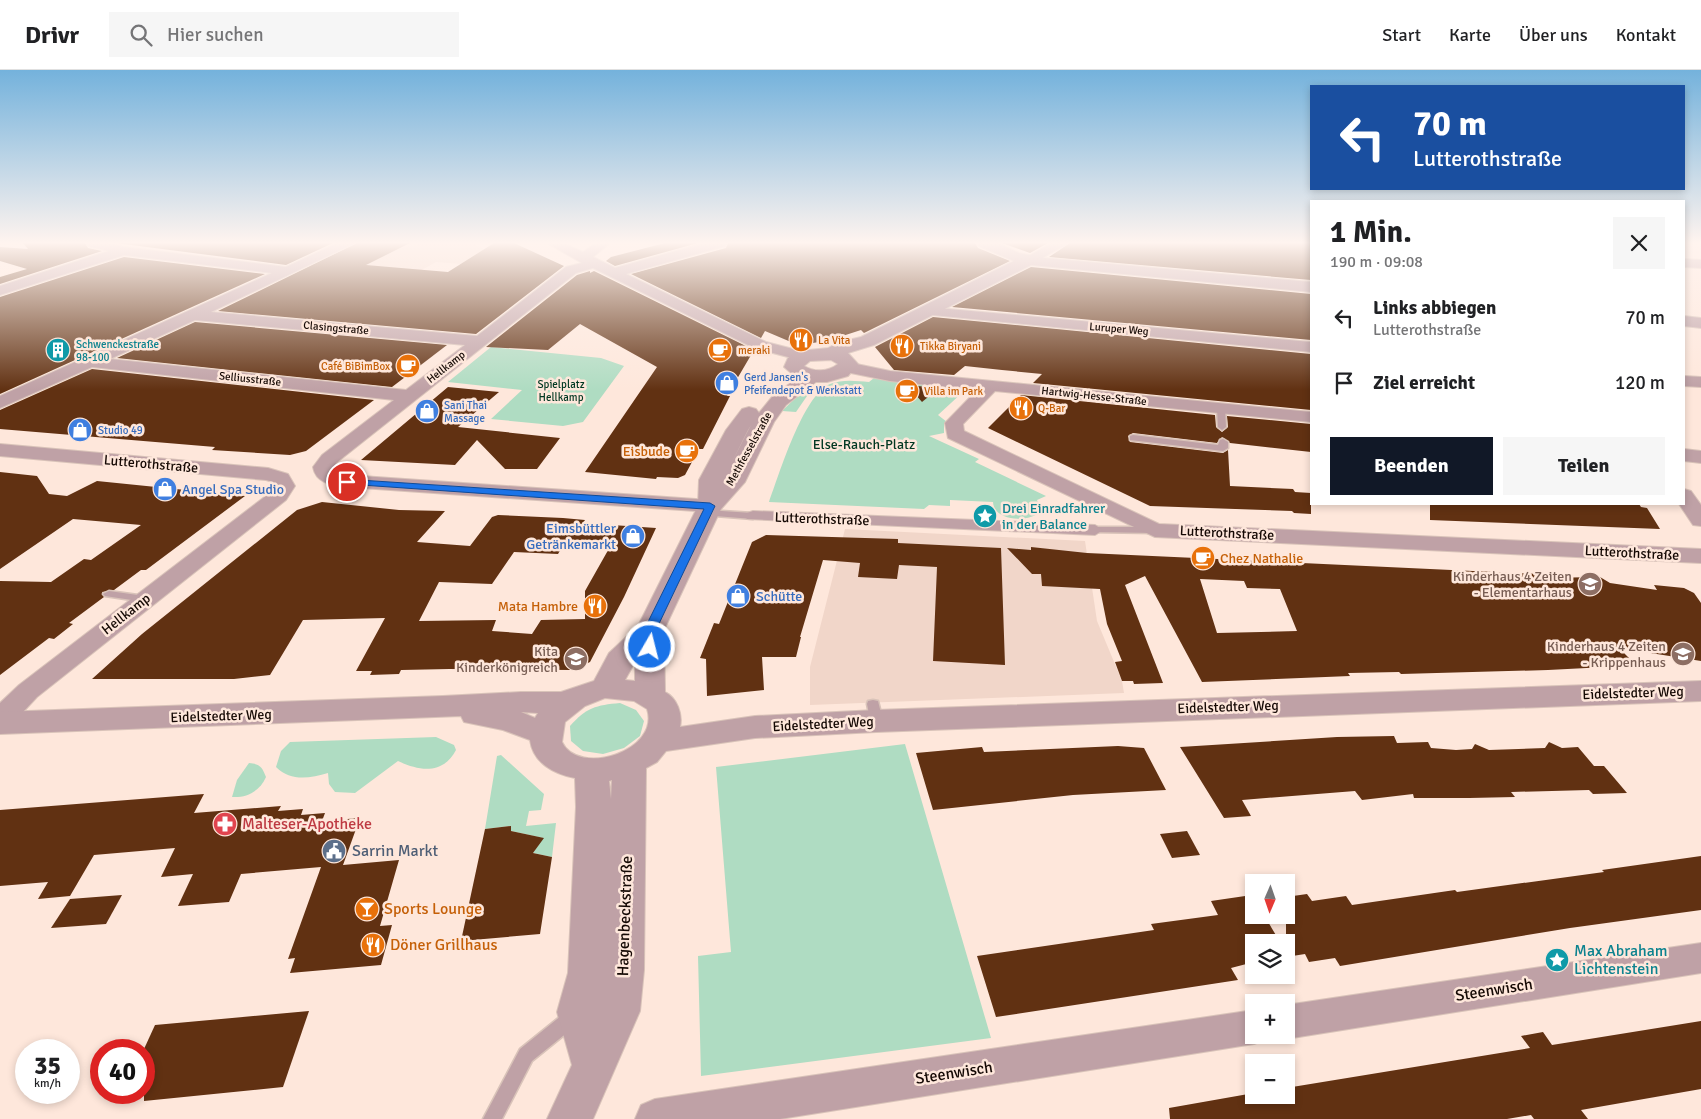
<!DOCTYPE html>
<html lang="de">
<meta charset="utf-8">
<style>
body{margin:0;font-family:Signika,sans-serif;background:#f6f6f6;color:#202124;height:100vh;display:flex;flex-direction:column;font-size:19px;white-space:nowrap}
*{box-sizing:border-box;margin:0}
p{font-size:16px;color:#757577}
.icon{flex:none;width:28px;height:28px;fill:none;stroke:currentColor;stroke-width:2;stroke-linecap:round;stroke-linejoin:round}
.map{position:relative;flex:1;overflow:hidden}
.side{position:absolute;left:1310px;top:130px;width:375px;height:305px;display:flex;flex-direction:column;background:#fff;border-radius:0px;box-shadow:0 2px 8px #0003}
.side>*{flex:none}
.banner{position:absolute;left:1310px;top:15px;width:375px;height:105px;border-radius:0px;box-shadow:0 2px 8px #0003;background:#1a4fa0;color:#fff;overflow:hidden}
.needle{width:32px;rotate:182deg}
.buttons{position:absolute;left:1245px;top:804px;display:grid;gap:10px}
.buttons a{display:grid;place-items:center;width:50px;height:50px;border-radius:0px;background:#fff;box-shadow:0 2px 8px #0003;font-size:25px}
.speed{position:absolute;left:15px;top:969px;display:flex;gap:10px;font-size:25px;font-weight:700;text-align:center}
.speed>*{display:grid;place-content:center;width:65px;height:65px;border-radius:50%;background:#fff;box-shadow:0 2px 8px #0003;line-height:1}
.speed small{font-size:12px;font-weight:400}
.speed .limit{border:8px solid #d22;background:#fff;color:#111}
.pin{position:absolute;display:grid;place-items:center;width:42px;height:42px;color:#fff;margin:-21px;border:2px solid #fff;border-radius:50%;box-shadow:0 1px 5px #0007}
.me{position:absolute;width:55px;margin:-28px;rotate:8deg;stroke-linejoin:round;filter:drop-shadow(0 0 4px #0008)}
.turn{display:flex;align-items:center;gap:18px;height:105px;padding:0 20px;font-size:22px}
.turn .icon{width:65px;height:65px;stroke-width:2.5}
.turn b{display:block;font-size:35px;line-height:42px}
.round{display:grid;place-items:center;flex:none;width:52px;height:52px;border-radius:0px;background:#f6f6f6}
.head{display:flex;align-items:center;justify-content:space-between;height:85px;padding:0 20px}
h1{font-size:30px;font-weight:700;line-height:38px}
.action{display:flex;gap:10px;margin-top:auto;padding:10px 20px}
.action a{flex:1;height:58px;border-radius:0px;background:#111827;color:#fff;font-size:20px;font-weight:700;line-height:58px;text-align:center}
.action a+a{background:#f6f6f6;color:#202124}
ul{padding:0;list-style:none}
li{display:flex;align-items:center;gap:15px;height:65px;padding:0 20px}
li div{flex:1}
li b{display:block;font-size:19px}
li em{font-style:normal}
header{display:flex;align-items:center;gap:30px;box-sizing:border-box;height:70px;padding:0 25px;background:#fff;border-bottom:1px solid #e0e0e0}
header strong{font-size:24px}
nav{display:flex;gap:28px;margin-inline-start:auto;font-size:18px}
.search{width:350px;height:45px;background:#f6f6f6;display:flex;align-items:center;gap:12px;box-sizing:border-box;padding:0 18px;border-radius:0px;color:#757577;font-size:19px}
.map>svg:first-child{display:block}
.built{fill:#f1d6c9}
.green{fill:#afdcc2}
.building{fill:#613112;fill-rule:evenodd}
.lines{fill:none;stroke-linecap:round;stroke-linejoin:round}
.service-casing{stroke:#d9c3b9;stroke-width:3}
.pedestrian-casing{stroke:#d9c3b9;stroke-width:2}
.minor-casing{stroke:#d9c3b9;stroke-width:2}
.tertiary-casing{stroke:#d9c3b9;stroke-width:2}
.service{fill:#bfa1a6;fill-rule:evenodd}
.pedestrian{fill:#bfa1a6;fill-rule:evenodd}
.minor{fill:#bfa1a6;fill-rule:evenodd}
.tertiary{fill:#bfa1a6;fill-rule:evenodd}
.route{fill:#1a73e8;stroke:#114b97}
.labels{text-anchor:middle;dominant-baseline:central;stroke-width:5;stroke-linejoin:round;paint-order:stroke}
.far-street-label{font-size:11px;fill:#150904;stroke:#fee7db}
.far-food-label{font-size:11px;fill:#c56008;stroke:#fee7db;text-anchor:start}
.far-culture-label{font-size:11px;fill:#0d838f;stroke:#fee7db;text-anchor:start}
.far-shop-label{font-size:11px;fill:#366cbe;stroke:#fee7db;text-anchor:start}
.far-park-label{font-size:11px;fill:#013822;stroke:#fee7db}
.park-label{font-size:14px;fill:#013822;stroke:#fee7db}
.food-label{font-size:14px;fill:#c56008;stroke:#fee7db;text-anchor:end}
.street-label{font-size:14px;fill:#150904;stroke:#fee7db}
.shop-label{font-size:14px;fill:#366cbe;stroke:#fee7db;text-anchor:start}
.culture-label{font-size:14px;fill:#0d838f;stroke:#fee7db;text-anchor:start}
.education-label{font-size:14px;fill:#785e54;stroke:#fee7db;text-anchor:end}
.near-health-label{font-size:16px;fill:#be3a42;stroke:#fee7db;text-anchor:start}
.near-service-label{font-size:16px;fill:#4e5e75;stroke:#fee7db;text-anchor:start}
.near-food-label{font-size:16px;fill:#c56008;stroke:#fee7db;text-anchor:start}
.near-street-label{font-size:16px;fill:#150904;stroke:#fee7db}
.near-culture-label{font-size:16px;fill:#0d838f;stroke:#fee7db;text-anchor:start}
</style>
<header>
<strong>Drivr</strong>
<div class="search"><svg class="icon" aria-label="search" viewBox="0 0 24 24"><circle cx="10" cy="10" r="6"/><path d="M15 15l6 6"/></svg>Hier suchen</div>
<nav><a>Start</a><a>Karte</a><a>Über uns</a><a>Kontakt</a></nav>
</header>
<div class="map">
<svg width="1701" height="1049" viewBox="0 0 1701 1049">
<rect width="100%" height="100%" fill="#fee7db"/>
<g class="built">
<polygon points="424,173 472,173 508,192 485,196 436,192 364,232 353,179 385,182"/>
<polygon points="845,459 1085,471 1097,551 1122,611 1124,623 810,635 810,597"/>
</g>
<g class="green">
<polygon points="491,277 601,288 624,296 583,352 563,356 491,349 522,320 448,312"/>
<path d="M874 308 956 317 964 321 938 345 947 352 944 354V363L929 366 979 389 975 392 1046 426 1037 430 1041 441C1030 453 994 452 993 432L950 430V436L929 435 924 439 769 432C779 405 803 325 830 314 843 309 856 311 869 312Z"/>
<polygon points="804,320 807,326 796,342 782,341"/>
<path d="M620 633 636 640 644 651 640 666 624 678 603 684 583 681 571 671 570 656C586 638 596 635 620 633Z"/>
<path d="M436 667 454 675 456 680C443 705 419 701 398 691L355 723 335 722 329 714 328 703C310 708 291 712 276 697L281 681 290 672Z"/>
<polygon points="905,674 991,968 701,1006 698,886 731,882 716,697"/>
<polygon points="501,685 544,724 541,740 529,741 526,756 556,753 552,787 533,783 543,768 511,761 511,756 485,759 497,686"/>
<path d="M249 693C260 694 262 697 266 707 260 721 247 728 232 727L237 710Z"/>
</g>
<g class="building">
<polygon points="23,173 85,173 88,178 102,181 0,214 0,207 27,199 0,191 0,177 28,179"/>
<polygon points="116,173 333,173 286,195"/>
<polygon points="357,173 410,173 366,195 448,202 494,173 514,173 564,196 476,264 218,241"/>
<polygon points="665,173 698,173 615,196 606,191 611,187"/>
<polygon points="728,173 975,173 978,178 1010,191 864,263 861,260 827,271 805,274 791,272 765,261 761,268 631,204 726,178"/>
<polygon points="1002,173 1048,173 1030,183"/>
<polygon points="1070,173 1311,173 1311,210 1049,187"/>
<polygon points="124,187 265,204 0,324 0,227"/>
<polygon points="1031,197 1311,224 1311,270 952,237"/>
<polygon points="590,201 590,203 594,201 754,280 727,326 730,326 703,379 699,379 685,405 678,408 657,407 656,409 585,402 657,297 580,254 548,280 486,277 577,205"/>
<polygon points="933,247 1311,284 1311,340 1033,313 1042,304 1002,300 965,296 954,305 894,300 875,277"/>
<polygon points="195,252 447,275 392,317 117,288"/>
<polygon points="92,299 374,330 306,381 290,385 212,380 215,377 0,359 0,340"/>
<polygon points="907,315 939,318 922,332"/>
<polygon points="448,317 499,322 458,357 560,368 537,399 505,399 477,370 455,395 361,390"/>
<polygon points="1021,325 1215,345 1216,357 1222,362 1228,357 1227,346 1311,354 1311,382 1230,373 1222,367 1217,373 1133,363 1128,366 1130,372 1223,383 1228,380 1230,416 1293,419 1295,422 1311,423 1311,444 1294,443 1292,441 1150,436 988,358"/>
<polygon points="0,402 37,406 49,424 67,426 97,411 245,426 146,500 141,500 114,520 102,522 104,527 69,553 73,554 54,569 49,568 0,605 0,511 51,512 84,489 91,490 141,455 73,449 0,499"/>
<path d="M322 432 399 440 445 441 417 472 470 476 492 447 498 445 563 448 585 450 583 453 656 458 624 527 590 592 572 600 449 599 401 600 399 604 370 605 372 601H356L385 548 303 550 270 605 234 609H92L142 564 297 440ZM565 472 611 475 585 521V549L541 550 532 564 492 561 496 550 419 551 439 512 492 514 514 482 558 484Z"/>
<polygon points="1430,434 1639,434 1641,437 1647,438 1660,459 1430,450"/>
<polygon points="766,465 898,469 898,473 1001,478 1005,595 933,591 937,497 899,495 897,509 858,507 860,493 823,490 800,567 801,567 796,587 762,587 764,620 707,626 706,589 700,588 714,553 719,554 752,472"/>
<path d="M1031 477 1087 483 1539 504 1542 508 1600 507 1610 513 1657 520 1654 515 1684 518 1694 523 1701 533V591L1619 578 1633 592 1602 593 1606 597 1548 600 1401 604 1399 602 1348 603 1350 606 1202 612 1145 506 1125 515 1163 613 1134 614 1133 611H1122L1115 592 1122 591 1107 554 1100 519 1042 516 1041 504H1032L1007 478 1031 480ZM1200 509 1244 511 1247 518 1280 519 1297 561 1217 563Z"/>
<polygon points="1394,666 1397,673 1428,672 1431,678 1456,680 1472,679 1475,674 1489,680 1545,678 1549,672 1562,678 1578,677 1594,696 1604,696 1627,723 1593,724 1589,720 1511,722 1515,727 1469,728 1414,728 1413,724 1362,730 1355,721 1242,730 1251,746 1224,748 1180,677 1337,667"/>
<polygon points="1118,676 1144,678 1166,720 1073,725 933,740 916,683 982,677 984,682"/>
<polygon points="204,724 194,743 281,736 278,741 303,739 301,745 325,743 322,751 360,748 343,795 399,790 380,856 392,855 381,895 290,903 295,888 288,889 321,797 241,804 229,832 178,836 193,804 161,807 175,778 94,785 70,826 38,829 48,812 0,816 0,740"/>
<polygon points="511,756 511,761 544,768 533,783 552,787 540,864 461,871 485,759"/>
<polygon points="1187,761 1200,785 1172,788 1160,764"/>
<polygon points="1701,786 1701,840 1570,858 1340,896 1335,888 1309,892 1305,884 1286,887 1286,827 1307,824 1312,831 1346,826 1352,835 1455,820 1457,822 1604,802 1602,800"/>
<polygon points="122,825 106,854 51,858 70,829"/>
<polygon points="1252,825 1254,845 1264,845 1280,872 1254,872 1254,892 1231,898 1238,910 996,947 977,886 1154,860 1151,854 1218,845 1211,831"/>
<polygon points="309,941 283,1017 144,1031 144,979 155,955"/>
<polygon points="1701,951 1701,1019 1581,1040 1588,1049 1534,1049 1531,1045 1507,1049 1170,1049 1169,1038 1254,1023 1286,1025 1286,1018 1530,978 1521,966 1543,962 1552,975"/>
</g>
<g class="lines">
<g class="service-casing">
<g id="service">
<polygon points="1221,335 1225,338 1226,357 1222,360 1218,357 1217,338"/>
<polygon points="1133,365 1218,375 1220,370 1223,369 1228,372 1228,378 1223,381 1130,370 1130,366"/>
<polygon points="706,440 753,443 758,446 753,449 702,445 701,443"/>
<polygon points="1095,457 1155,457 1160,460 1155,463 1091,462 1090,460"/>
<polygon points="109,521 145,526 151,529 145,532 105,526 103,524"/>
<polygon points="873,630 878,631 883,651 881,654 871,654 867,634 868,631"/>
<polygon points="573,939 579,941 582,947 579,953 532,991 502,1049 483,1049 520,979 567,941"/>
</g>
</g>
<g class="pedestrian-casing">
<polygon id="pedestrian" points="753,441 1095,455 1103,460 1095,465 747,449 745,446 747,443"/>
</g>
<g class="minor-casing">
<g id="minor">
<path d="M87 173H108L124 177 286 197 338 173H355L211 242 477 266 566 197 582 193 547 173H563L583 182 596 173H610L593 187 615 198 705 173H726L725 176 626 204 766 272 809 283 811 286 803 291 754 278 593 198 576 203 336 393 334 401 347 405 710 430 717 432 721 436 717 440 710 442 347 417C333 415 316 414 313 397L322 385 394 330 92 297 0 338V326L272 203 124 185 0 225V216L109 181 88 176ZM195 250 465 275 406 320 110 289Z"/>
<polygon points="1052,173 1068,173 1034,193 1029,194 1022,190"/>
<polygon points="1684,189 1701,190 1701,198 1684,197"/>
<polygon points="927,237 1311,272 1311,282 922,244 920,241 922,238"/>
<polygon points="847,292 890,301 1311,342 1311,352 995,321 963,354 964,361 1159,454 1701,479 1701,493 1155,467 948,368 945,353 977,320 890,311 841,301 839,297 841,293"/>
<polygon points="1684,306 1701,307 1701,317 1684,316"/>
<polygon points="0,374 268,398 288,404 295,416 286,430 37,627 10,656 0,658 0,633 19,615 271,422 275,416 273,412 266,410 0,386"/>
<polygon points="1684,379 1701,381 1701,393 1684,391"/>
<polygon points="1684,419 1691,421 1701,435 1701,456 1693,455 1679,434 1684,434"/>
<polygon points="1701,873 1701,903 1286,969 1276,965 1286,965 1286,935"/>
<polygon points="1254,940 1254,965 1269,965 1267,969 1254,974 780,1049 635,1049 641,1035 655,1029"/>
</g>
</g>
<g class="tertiary-casing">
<g id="tertiary">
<path d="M977 173H997L1019 183 1044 188 1311 212V222L1031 195 874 275 848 283 858 294 848 306 827 312H816L786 335 774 352 745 412 721 439 664 560 665 622C677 628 683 644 680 657L755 646 876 640 1701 611V631L876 662 755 668 666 681 657 692 646 698 644 900 640 941 593 1049H547L572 995 557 942 568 903 576 737 575 708C554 704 533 693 530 670L503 660 464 652 461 646 0 664V642L443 626 521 622H561L594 611 609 583 638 556 698 436 699 410 726 360 742 339 749 337 756 339 759 343 772 327 797 308 784 297 788 288 799 281 828 278 840 272 861 267 1014 191 979 176ZM831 290 838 294C828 302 814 302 804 296L810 291ZM751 355 731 394 748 360ZM635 592V611L625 610ZM605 628 634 631 647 639C661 681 578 707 562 672L565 652 585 636ZM521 642 538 643 535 648ZM612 710 611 729 609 711Z"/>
<polygon points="1684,246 1701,248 1701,258 1684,256"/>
</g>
</g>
<use href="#service" class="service"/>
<use href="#pedestrian" class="pedestrian"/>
<use href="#minor" class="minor"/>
<use href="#tertiary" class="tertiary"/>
</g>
<linearGradient id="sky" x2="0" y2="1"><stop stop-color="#74b2dc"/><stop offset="0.54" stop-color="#fff4ef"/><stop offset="1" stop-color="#fff4ef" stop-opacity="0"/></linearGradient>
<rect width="1701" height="320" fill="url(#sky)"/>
<polygon class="route" points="344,409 710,433 715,436 656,560 656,577 650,581 644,577 644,560 704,439 347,414 342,412"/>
<defs>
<g id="restaurant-disc" transform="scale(1.25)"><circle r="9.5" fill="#e8710a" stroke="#fee7db"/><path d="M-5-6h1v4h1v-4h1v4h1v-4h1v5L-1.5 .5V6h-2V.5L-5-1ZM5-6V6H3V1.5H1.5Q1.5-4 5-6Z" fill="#fff"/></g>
<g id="building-disc" transform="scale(1.25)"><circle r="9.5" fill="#0f9aa8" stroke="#fee7db"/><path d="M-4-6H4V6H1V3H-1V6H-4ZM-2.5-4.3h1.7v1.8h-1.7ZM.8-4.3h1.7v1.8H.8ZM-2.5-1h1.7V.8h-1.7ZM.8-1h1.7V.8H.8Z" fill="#fff"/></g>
<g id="cafe-disc" transform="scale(1.25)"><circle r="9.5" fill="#e8710a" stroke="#fee7db"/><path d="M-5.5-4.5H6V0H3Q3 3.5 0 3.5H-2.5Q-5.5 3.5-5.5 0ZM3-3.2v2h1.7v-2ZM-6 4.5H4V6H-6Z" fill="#fff"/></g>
<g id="shop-disc" transform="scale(1.25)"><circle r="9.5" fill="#3f7fe0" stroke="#fee7db"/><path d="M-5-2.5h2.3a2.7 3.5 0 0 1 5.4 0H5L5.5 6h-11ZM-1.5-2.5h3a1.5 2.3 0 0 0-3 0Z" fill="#fff"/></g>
<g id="sight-disc" transform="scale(1.25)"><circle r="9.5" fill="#0f9aa8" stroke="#fee7db"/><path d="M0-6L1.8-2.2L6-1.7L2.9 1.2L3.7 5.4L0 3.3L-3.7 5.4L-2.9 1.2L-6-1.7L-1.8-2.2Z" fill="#fff"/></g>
<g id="school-disc" transform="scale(1.25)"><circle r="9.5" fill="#8d6e63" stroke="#fee7db"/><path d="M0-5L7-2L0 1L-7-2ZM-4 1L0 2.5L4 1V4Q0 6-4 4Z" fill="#fff"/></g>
<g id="pharmacy-disc" transform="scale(1.25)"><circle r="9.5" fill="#e0444e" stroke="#fee7db"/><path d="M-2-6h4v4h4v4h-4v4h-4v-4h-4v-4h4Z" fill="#fff"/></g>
<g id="civic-disc" transform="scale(1.25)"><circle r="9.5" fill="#5c6f8a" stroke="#fee7db"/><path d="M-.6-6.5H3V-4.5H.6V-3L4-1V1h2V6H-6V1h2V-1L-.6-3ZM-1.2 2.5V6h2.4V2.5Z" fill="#fff"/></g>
<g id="bar-disc" transform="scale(1.25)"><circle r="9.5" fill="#e8710a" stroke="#fee7db"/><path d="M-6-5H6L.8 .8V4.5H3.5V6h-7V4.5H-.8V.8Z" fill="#fff"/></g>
</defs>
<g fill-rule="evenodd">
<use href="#restaurant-disc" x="801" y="270"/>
<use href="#restaurant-disc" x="902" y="276"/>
<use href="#building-disc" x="58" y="280"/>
<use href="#cafe-disc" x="720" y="280"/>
<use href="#cafe-disc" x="408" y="296"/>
<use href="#shop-disc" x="727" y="313"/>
<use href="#cafe-disc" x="907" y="321"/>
<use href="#restaurant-disc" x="1021" y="338"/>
<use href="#shop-disc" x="427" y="341"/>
<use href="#shop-disc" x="80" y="360"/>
<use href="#cafe-disc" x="687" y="381"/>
<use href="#shop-disc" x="165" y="419"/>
<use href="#sight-disc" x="985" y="446"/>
<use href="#shop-disc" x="633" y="466"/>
<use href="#cafe-disc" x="1203" y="488"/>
<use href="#school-disc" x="1590" y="514"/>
<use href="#shop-disc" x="738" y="526"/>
<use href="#restaurant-disc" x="595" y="536"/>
<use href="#school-disc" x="1683" y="584"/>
<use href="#school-disc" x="576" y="589"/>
<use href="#pharmacy-disc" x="225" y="754"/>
<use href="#civic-disc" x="334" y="781"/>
<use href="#bar-disc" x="367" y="839"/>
<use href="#restaurant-disc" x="373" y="875"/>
<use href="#sight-disc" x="1557" y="890"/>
</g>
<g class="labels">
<g class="far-street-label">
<text transform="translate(336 258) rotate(5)">Clasingstraße</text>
<text transform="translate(1119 259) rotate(5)">Luruper Weg</text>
<text transform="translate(446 297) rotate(-38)">Hellkamp</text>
<text transform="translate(250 309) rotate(6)">Selliusstraße</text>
<text transform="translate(1094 326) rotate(6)">Hartwig-Hesse-Straße</text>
<text transform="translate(749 379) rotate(-61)">Methfesselstraße</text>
</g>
<g class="far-food-label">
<text x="818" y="270">La Vita</text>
<text x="920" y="276">Tikka Biryani</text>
<text x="738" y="280">meraki</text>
<text x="390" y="296" text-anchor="end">Café BiBimBox</text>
<text x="924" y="321">Villa im Park</text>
<text x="1038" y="338">Q-Bar</text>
</g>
<g class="far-culture-label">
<text x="76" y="274">Schwenckestraße<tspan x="76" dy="13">98-100</tspan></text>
</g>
<g class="far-shop-label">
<text x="744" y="307">Gerd Jansen's<tspan x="744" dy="13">Pfeifendepot &amp; Werkstatt</tspan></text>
<text x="444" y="335">Sani Thai<tspan x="444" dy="13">Massage</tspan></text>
<text x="98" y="360">Studio 49</text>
</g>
<g class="far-park-label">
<text x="561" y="314">Spielplatz<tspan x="561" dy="13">Hellkamp</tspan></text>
</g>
<g class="park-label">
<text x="864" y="374">Else-Rauch-Platz</text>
</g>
<g class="food-label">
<text x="670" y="381">Eisbude</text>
<text x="1220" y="488" text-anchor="start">Chez Nathalie</text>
<text x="578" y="536">Mata Hambre</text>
</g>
<g class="street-label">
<text transform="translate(151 394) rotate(5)">Lutterothstraße</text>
<text transform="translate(822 449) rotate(2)">Lutterothstraße</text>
<text transform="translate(1227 463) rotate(3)">Lutterothstraße</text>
<text transform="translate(1632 483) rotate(3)">Lutterothstraße</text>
<text transform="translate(126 544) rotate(-38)">Hellkamp</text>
<text transform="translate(1633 623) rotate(-2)">Eidelstedter Weg</text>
<text transform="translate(1228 637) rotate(-2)">Eidelstedter Weg</text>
<text transform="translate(221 646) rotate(-2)">Eidelstedter Weg</text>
<text transform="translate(823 654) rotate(-3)">Eidelstedter Weg</text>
</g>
<g class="shop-label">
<text x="182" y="419">Angel Spa Studio</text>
<text x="616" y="458" text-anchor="end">Eimsbüttler<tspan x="616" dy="16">Getränkemarkt</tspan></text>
<text x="756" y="526">Schütte</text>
</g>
<g class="culture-label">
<text x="1002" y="438">Drei Einradfahrer<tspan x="1002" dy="16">in der Balance</tspan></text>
</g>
<g class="education-label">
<text x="1572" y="506">Kinderhaus 4 Zeiten<tspan x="1572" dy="16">- Elementarhaus</tspan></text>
<text x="1666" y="576">Kinderhaus 4 Zeiten<tspan x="1666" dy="16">- Krippenhaus</tspan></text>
<text x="558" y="581">Kita<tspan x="558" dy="16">Kinderkönigreich</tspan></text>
</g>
<g class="near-health-label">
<text x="242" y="754">Malteser-Apotheke</text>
</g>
<g class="near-service-label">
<text x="352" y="781">Sarrin Markt</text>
</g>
<g class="near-food-label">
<text x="384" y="839">Sports Lounge</text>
<text x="390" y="875">Döner Grillhaus</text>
</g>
<g class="near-street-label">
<text transform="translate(625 846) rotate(-88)">Hagenbeckstraße</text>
<text transform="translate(1494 920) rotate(-9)">Steenwisch</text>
<text transform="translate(954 1003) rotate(-9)">Steenwisch</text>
</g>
<g class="near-culture-label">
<text x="1574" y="881">Max Abraham<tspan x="1574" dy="18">Lichtenstein</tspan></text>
</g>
</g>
</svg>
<div class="buttons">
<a><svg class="needle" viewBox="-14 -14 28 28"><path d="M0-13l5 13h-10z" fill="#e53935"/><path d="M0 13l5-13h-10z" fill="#757577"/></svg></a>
<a><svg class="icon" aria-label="layers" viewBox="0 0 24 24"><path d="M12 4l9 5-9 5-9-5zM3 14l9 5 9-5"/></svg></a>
<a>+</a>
<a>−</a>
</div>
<div class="speed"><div>35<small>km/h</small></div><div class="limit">40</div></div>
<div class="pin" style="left:347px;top:412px;background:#d93025"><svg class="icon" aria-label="arrive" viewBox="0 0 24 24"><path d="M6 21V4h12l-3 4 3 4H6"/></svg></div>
<svg class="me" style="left:650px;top:577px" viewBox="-20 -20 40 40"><circle r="17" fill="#1a73e8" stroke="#fff" stroke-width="3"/><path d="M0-11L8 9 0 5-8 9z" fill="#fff"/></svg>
<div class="banner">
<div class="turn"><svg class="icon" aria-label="left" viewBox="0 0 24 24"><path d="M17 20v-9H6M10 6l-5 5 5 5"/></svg><div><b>70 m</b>Lutterothstraße</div></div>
</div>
<section class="side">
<div class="head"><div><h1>1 Min.</h1><p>190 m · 09:08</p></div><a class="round"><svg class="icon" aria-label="close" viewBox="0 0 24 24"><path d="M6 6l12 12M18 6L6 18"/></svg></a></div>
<ul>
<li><svg class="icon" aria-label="left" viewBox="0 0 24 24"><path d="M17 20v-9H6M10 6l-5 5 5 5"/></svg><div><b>Links abbiegen</b><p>Lutterothstraße</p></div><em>70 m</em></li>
<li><svg class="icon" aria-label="arrive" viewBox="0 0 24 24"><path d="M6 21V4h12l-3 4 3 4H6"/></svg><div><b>Ziel erreicht</b></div><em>120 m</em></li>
</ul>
<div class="action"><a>Beenden</a><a>Teilen</a></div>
</section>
</div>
